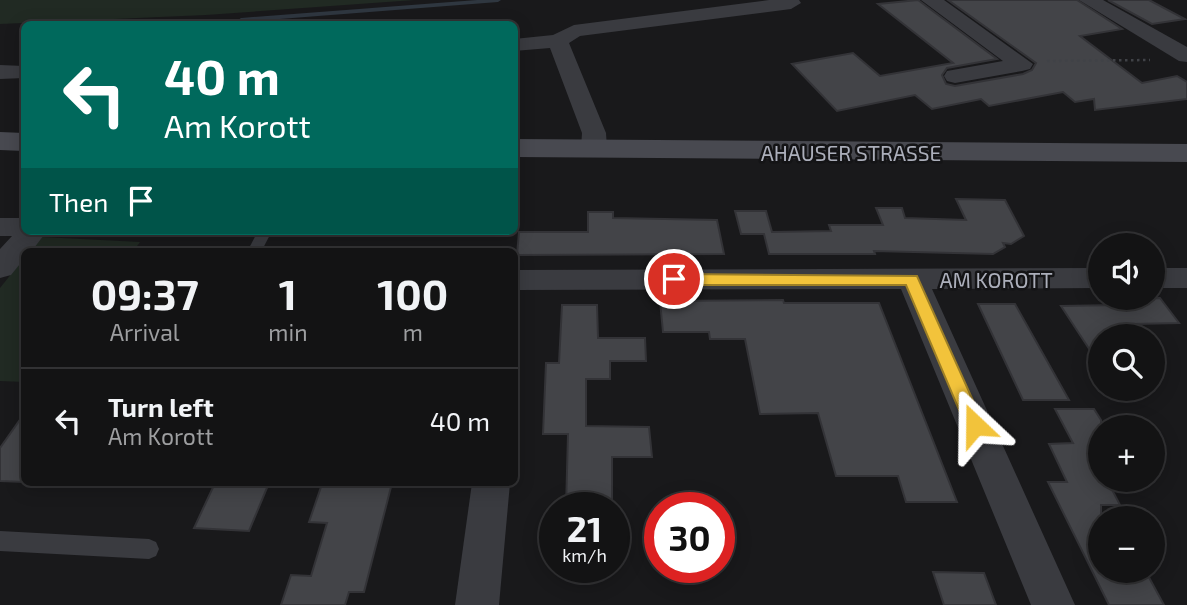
<!DOCTYPE html>
<meta charset="utf-8">
<style>
body{margin:0;font-family:"Exo 2",sans-serif;background:#1c1c1d;color:#f1f3f6;height:100vh;display:flex;flex-direction:column;font-size:26px;white-space:nowrap}
*{box-sizing:border-box;margin:0}
p{font-size:23px;color:#9d9ea0}
.icon{flex:none;width:38px;height:38px;fill:none;stroke:currentColor;stroke-width:2;stroke-linecap:round;stroke-linejoin:round}
.map{position:relative;flex:1;overflow:hidden}
.drawer{position:absolute;left:21px;top:248px;width:497px;height:238px;display:flex;flex-direction:column;background:#131314;border-radius:10px;box-shadow:0 4px 18px #0003,0 0 0 2px #323234}
.drawer>*{flex:none}
.banner{position:absolute;left:21px;top:21px;width:497px;height:214px;border-radius:10px;box-shadow:0 4px 18px #0003,0 0 0 2px #323234;background:#00695c;color:#fff;overflow:hidden}
.fabs{position:absolute;left:1088px;top:233px;display:grid;gap:14px}
.fabs a{display:grid;place-items:center;width:77px;height:77px;border-radius:50%;background:#131314;box-shadow:0 4px 18px #0003,0 0 0 2px #323234;font-size:35px}
.speed{position:absolute;left:539px;top:492px;display:flex;gap:14px;font-size:35px;font-weight:700;text-align:center}
.speed>*{display:grid;place-content:center;width:91px;height:91px;border-radius:50%;background:#131314;box-shadow:0 4px 18px #0003,0 0 0 2px #323234;line-height:1}
.speed small{font-size:18px;font-weight:400}
.speed .limit{border:10px solid #d22;background:#fff;color:#111}
.pin{position:absolute;display:grid;place-items:center;width:60px;height:60px;color:#fff;margin:-30px;border:4px solid #fff;border-radius:50%;box-shadow:0 2px 7px #0007}
.me{position:absolute;width:77px;margin:-38px;rotate:337deg;stroke-linejoin:round;filter:drop-shadow(0 0 5px #0008)}
.turn{display:flex;align-items:center;gap:24px;height:147px;padding:0 28px;font-size:32px}
.turn .icon{width:91px;height:91px;stroke-width:2.5}
.turn b{display:block;font-size:49px;line-height:60px}
.then{display:flex;align-items:center;height:66px;padding:0 28px;background:#0003;gap:14px;font-size:26px}
.eta{display:flex;justify-content:space-evenly;align-items:center;height:119px;text-align:center}
.eta b{font-size:42px;font-weight:700;line-height:49px}
ul{padding:0;list-style:none}
li{display:flex;align-items:center;gap:21px;height:105px;padding:0 28px;border-top:2px solid #323234}
li div{flex:1}
li b{display:block;font-size:26px}
li em{font-style:normal}
.map>svg:first-child{display:block}
.green{fill:#212a23}
.lines{fill:none;stroke-linecap:round;stroke-linejoin:round}
.stream{fill:#2f3740;fill-rule:evenodd}
.building{fill:#434448;stroke:#333337;stroke-width:2}
.path{stroke:#404247;stroke-width:2.5;stroke-dasharray:2.5 3.5;stroke-linecap:butt}
.lane{fill:#3a3b40;fill-rule:evenodd}
.street{fill:#3a3b40;fill-rule:evenodd}
.secondary{fill:#484950;fill-rule:evenodd}
.route{fill:#f2c33b;stroke:#9d7f26;stroke-width:2}
.labels{text-anchor:middle;dominant-baseline:central;stroke-width:5;stroke-linejoin:round;paint-order:stroke}
.street-label{font-size:21px;fill:#acafbb;stroke:#141416}
</style>
<div class="map">
<svg width="1187" height="605" viewBox="0 0 1187 605">
<rect width="100%" height="100%" fill="#19191b"/>
<g class="green">
<polygon points="0,0 415,0 206,15 0,24"/>
<polygon points="42,237 140,242 133,252 30,252"/>
<polygon points="24,258 24,382 0,381 0,288"/>
</g>
<g class="lines">
<polygon class="stream" points="477,0 501,0 498,2 241,22 238,20 241,18"/>
</g>
<g class="building">
<polygon points="918,0 997,59 947,68 942,75 946,84 955,86 1023,74 1032,70 1036,63 948,0 1077,0 1122,29 1080,36 1142,83 1177,76 1187,82 1187,99 1095,110 1094,99 1075,102 1063,92 989,106 981,99 932,109 915,95 837,111 792,64 853,53 880,76 953,63 878,4"/>
<polygon points="1108,0 1149,0 1185,19 1152,24"/>
<polygon points="956,199 1005,200 1024,236 1011,244 1003,243 1005,247 993,254 874,251 875,254 769,254 764,234 741,234 735,211 766,211 772,232 831,231 829,225 883,225 876,208 902,208 905,218 966,220"/>
<polygon points="588,212 613,212 613,218 717,220 724,254 517,255 519,232 588,232"/>
<polygon points="1160,298 1179,323 1133,324 1140,333 1137,334 1139,336 1101,336 1101,367 1061,306 1118,305 1114,299"/>
<polygon points="783,300 784,303 879,303 957,502 906,502 898,476 836,476 818,413 760,414 745,339 710,339 709,332 663,332 660,301"/>
<polygon points="978,304 1015,304 1069,400 1023,400"/>
<polygon points="562,305 597,305 598,338 645,338 646,361 610,361 610,379 586,379 586,426 649,427 652,457 612,457 612,508 566,508 568,434 543,434 546,363 559,363"/>
<polygon points="1055,409 1094,409 1101,420 1101,480 1107,480 1120,505 1101,505 1101,570 1145,570 1164,605 1109,605 1048,482 1067,482 1049,444 1073,443"/>
<polygon points="24,414 24,482 0,481 0,448"/>
<polygon points="215,483 269,483 249,531 194,528"/>
<polygon points="322,484 391,487 364,592 349,592 345,605 281,605 291,575 311,576 327,523 309,522"/>
<polygon points="933,572 984,573 996,605 944,605"/>
</g>
<g class="lines">
<polyline class="path" points="1047,61 1150,60"/>
<g class="lane">
<polygon points="258,231 272,231 261,252 247,252"/>
<polygon points="0,531 149,539 156,542 159,549 156,556 149,559 0,551"/>
</g>
<g class="street">
<polygon points="769,0 799,0 801,3 791,9 580,36 569,43 606,133 607,148 603,153 594,156 585,153 581,148 582,133 550,48 514,51 514,39 553,35 574,25"/>
<polygon points="921,0 944,0 1033,64 1030,69 1022,71 955,83 947,81 944,76 947,71 1003,61"/>
<polygon points="1079,0 1103,0 1187,47 1187,62 1179,61"/>
<polygon points="0,65 24,66 24,78 0,79"/>
<polygon points="0,218 24,218 24,231 47,231 31,252 24,252 24,259 11,275 0,278 0,249 12,236 0,236"/>
<polygon points="1101,268 1101,288 932,289 1075,605 1031,605 901,289 514,290 514,270"/>
<rect x="1153" y="268" width="34" height="20"/>
<polygon points="472,483 510,483 499,605 455,605"/>
</g>
<g class="secondary">
<polygon points="0,132 24,133 24,151 0,150"/>
<polygon points="514,139 1187,144 1187,162 514,157"/>
</g>
</g>
<polygon class="route" points="674,274 917,276 984,425 981,431 975,433 968,431 906,285 674,285 666,279"/>
<g class="labels">
<g class="street-label">
<text x="851" y="152">AHAUSER STRASSE</text>
<text x="996" y="279">AM KOROTT</text>
</g>
</g>
</svg>
<div class="fabs">
<a><svg class="icon" aria-label="sound" viewBox="0 0 24 24"><path d="M4 9h4l5-4v14l-5-4H4zM17 9q2 3 0 6"/></svg></a>
<a><svg class="icon" aria-label="search" viewBox="0 0 24 24"><circle cx="10" cy="10" r="6"/><path d="M15 15l6 6"/></svg></a>
<a>+</a>
<a>−</a>
</div>
<div class="speed"><div>21<small>km/h</small></div><div class="limit">30</div></div>
<div class="pin" style="left:674px;top:279px;background:#d93025"><svg class="icon" aria-label="arrive" viewBox="0 0 24 24"><path d="M6 21V4h12l-3 4 3 4H6"/></svg></div>
<svg class="me" style="left:975px;top:425px" viewBox="-20 -20 40 40"><path d="M0-17L14 15 0 8-14 15z" fill="#f2c33b" stroke="#fff" stroke-width="4"/></svg>
<div class="banner">
<div class="turn"><svg class="icon" aria-label="left" viewBox="0 0 24 24"><path d="M17 20v-9H6M10 6l-5 5 5 5"/></svg><div><b>40 m</b>Am Korott</div></div>
<div class="then">Then<svg class="icon" aria-label="arrive" viewBox="0 0 24 24"><path d="M6 21V4h12l-3 4 3 4H6"/></svg></div>
</div>
<section class="drawer">
<div class="eta">
<div><b>09:37</b><p>Arrival</p></div>
<div><b>1</b><p>min</p></div>
<div><b>100</b><p>m</p></div>
</div>
<ul>
<li><svg class="icon" aria-label="left" viewBox="0 0 24 24"><path d="M17 20v-9H6M10 6l-5 5 5 5"/></svg><div><b>Turn left</b><p>Am Korott</p></div><em>40 m</em></li>
</ul>
</section>
</div>
